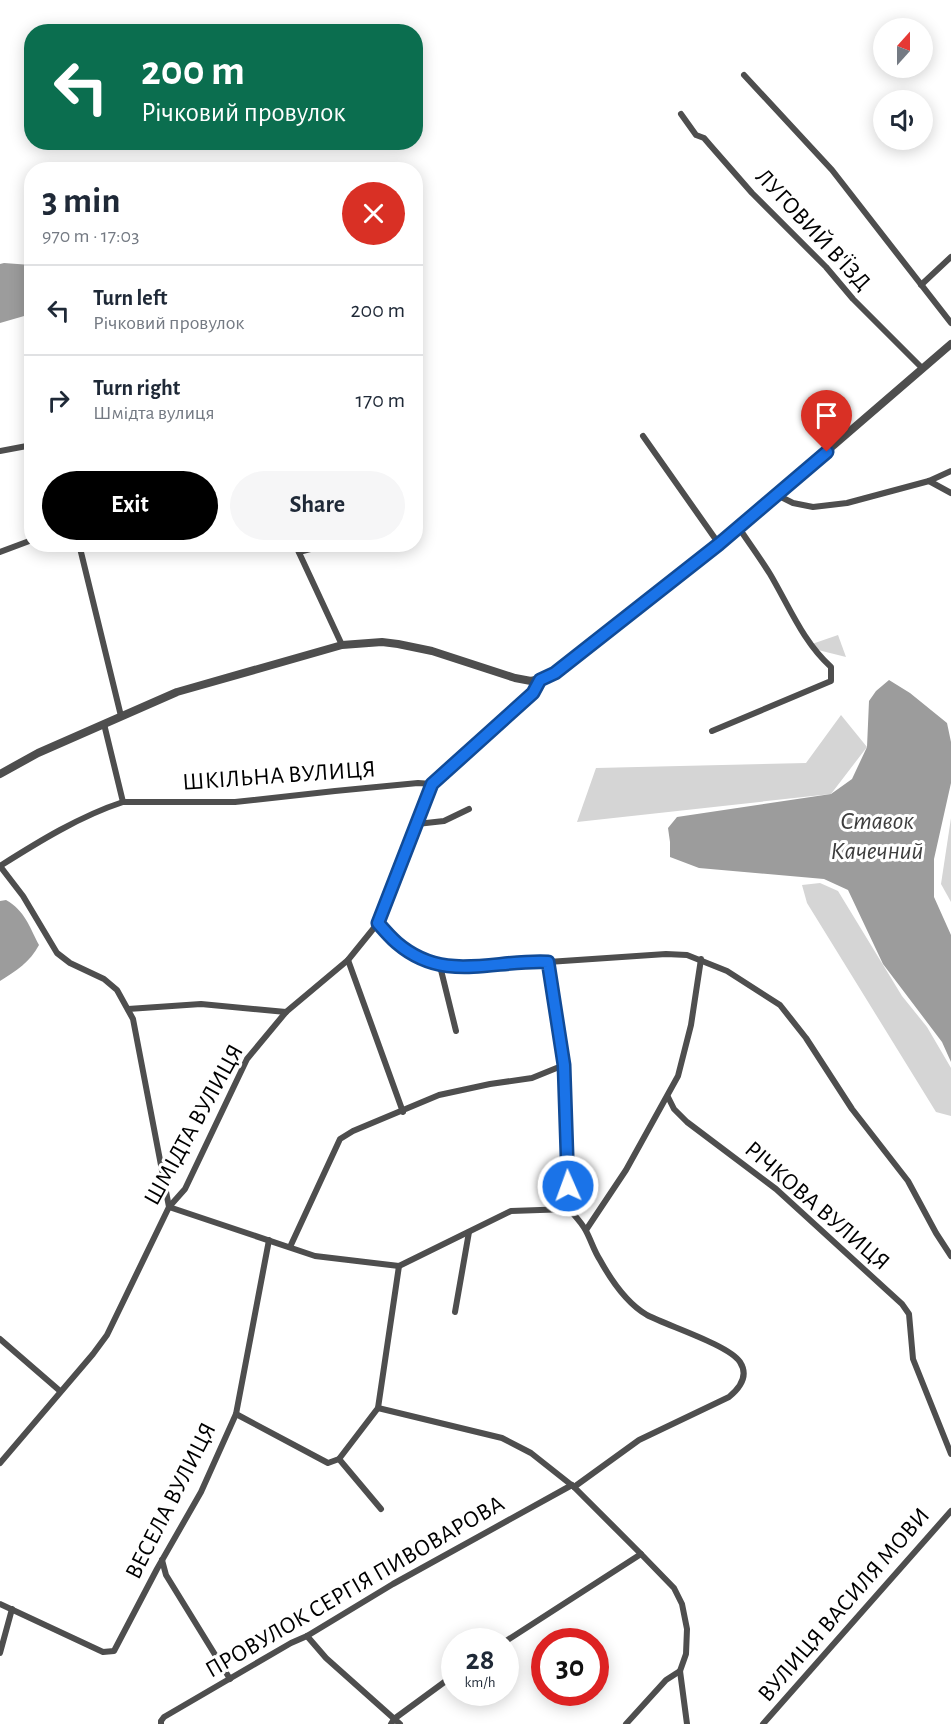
<!DOCTYPE html>
<meta charset="utf-8">
<style>
body{margin:0;font-family:"Alegreya Sans",sans-serif;background:#f6f6f7;color:#1f2937;height:100vh;display:flex;flex-direction:column;font-size:22px;white-space:nowrap}
*{box-sizing:border-box;margin:0}
p{font-size:20px;color:#747a83}
.icon{flex:none;width:33px;height:33px;fill:none;stroke:currentColor;stroke-width:2;stroke-linecap:round;stroke-linejoin:round}
.map{position:relative;flex:1;overflow:hidden}
.details{position:absolute;left:24px;top:162px;width:399px;height:390px;display:flex;flex-direction:column;background:#fff;border-radius:24px;box-shadow:0 3px 15px #0003}
.details>*{flex:none}
.hud{position:absolute;left:24px;top:24px;width:399px;height:126px;border-radius:24px;box-shadow:0 3px 15px #0003;background:#0b6e4f;color:#fff;overflow:hidden}
.needle{width:39px;rotate:21deg}
.buttons{position:absolute;left:873px;top:18px;display:grid;gap:12px}
.buttons a{display:grid;place-items:center;width:60px;height:60px;border-radius:50%;background:#fff;box-shadow:0 3px 15px #0003;font-size:30px}
.speed{position:absolute;left:441px;top:1628px;display:flex;gap:12px;font-size:30px;font-weight:700;text-align:center}
.speed>*{display:grid;place-content:center;width:78px;height:78px;border-radius:50%;background:#fff;box-shadow:0 3px 15px #0003;line-height:1}
.speed small{font-size:15px;font-weight:400}
.speed .limit{border:9px solid #d22;background:#fff;color:#111}
.pin{position:absolute;display:grid;place-items:center;width:51px;height:51px;color:#fff;margin:-62px -26px;border-radius:50% 50% 50% 0;rotate:-45deg;box-shadow:0 0 6px #0007}
.pin .icon{rotate:45deg}
.me{position:absolute;width:66px;margin:-33px;rotate:358deg;stroke-linejoin:round;filter:drop-shadow(0 0 4px #0008)}
.turn{display:flex;align-items:center;gap:21px;height:126px;padding:0 18px;font-size:27px}
.turn .icon{width:78px;height:78px;stroke-width:2.5}
.turn b{display:block;font-size:42px;line-height:51px}
.round{display:grid;place-items:center;flex:none;width:63px;height:63px;border-radius:32px;background:#f6f6f7}
.summary{display:flex;align-items:center;justify-content:space-between;height:102px;padding:0 18px}
h1{font-size:36px;font-weight:700;line-height:45px}
.action{display:flex;gap:12px;margin-top:auto;padding:12px 18px}
.action a{flex:1;height:69px;border-radius:36px;background:#000;color:#fff;font-size:24px;font-weight:700;line-height:69px;text-align:center}
.action a+a{background:#f6f6f7;color:#1f2937}
ul{padding:0;list-style:none}
li{display:flex;align-items:center;gap:18px;height:90px;padding:0 18px;border-top:2px solid #e0e1e3}
li div{flex:1}
li b{display:block;font-size:22px}
li em{font-style:normal}
.map>svg:first-child{display:block}
.green{fill:#d5d5d5}
.water{fill:#9c9c9c}
.lines{fill:none;stroke-linecap:round;stroke-linejoin:round}
.minor{stroke:#4e4e4e;stroke-width:6}
.tertiary{stroke:#4e4e4e;stroke-width:8}
.route-casing{stroke:#114b97;stroke-width:15}
.route{stroke:#1a73e8;stroke-width:10}
.labels{text-anchor:middle;dominant-baseline:central;stroke-width:6;stroke-linejoin:round;paint-order:stroke}
.street-label{font-size:24px;fill:#000;stroke:#fff}
.water-label{font-size:26px;font-style:italic;fill:#3d3d3d;stroke:#fff}
</style>
<div class="map">
<svg width="951" height="1724" viewBox="0 0 951 1724">
<rect width="100%" height="100%" fill="#fff"/>
<g class="green">
<polygon points="838,635 846,657 818,650 812,644"/>
<polygon points="841,715 867,747 831,794 577,822 596,768 806,763"/>
<polygon points="951,818 951,902 941,884"/>
<polygon points="820,883 838,891 902,996 927,1027 951,1068 951,1116 936,1112 807,903 802,885"/>
</g>
<g class="water">
<polygon points="4,263 31,265 31,314 0,323 0,264"/>
<polygon points="889,680 910,693 947,723 951,742 951,783 934,859 934,897 951,935 951,1062 942,1042 883,964 848,890 824,879 699,868 670,857 670,842 668,828 677,817 831,794 852,779 867,747 869,701 876,691"/>
<path d="M6 900C25 911 29 926 39 945 30 962 16 971 0 981V901Z"/>
</g>
<g class="lines">
<g class="minor">
<polyline points="744,75 832,170 951,323"/>
<polyline points="681,114 696,135 704,138 710,145 752,193 826,267 853,299 922,368"/>
<polyline points="921,285 951,257"/>
<polyline points="643,436 719,544"/>
<polyline points="0,451 32,445"/>
<polyline points="929,481 951,493"/>
<polyline points="777,495 793,503 813,507 847,503 929,481 951,471"/>
<polyline points="79,544 121,716"/>
<polyline points="295,544 342,645"/>
<polyline points="0,552 32,540"/>
<polyline points="299,552 329,544"/>
<polyline points="104,724 123,802"/>
<path d="M712 731 831 681V667C803 642 789 606 770 574 760 558 749 543 739 528"/>
<polyline points="417,824 444,821 469,809"/>
<path d="M0 866C38 842 80 816 123 802H235L335 791 418 783 432 784"/>
<polyline points="0,866 23,896 57,953 70,963 104,979 117,990 133,1019 169,1207"/>
<polyline points="378,923 398,944 418,956 440,966 463,968 524,961 548,962 666,954 687,955 727,971 780,1005 806,1038 852,1109 908,1181 936,1233 951,1256"/>
<polyline points="348,960 403,1112"/>
<polyline points="548,962 564,1065 569,1209"/>
<polyline points="440,966 456,1031"/>
<polyline points="128,1009 201,1004 286,1012"/>
<polyline points="668,1097 674,1109 687,1122 776,1189 902,1304 909,1314 913,1359 951,1454"/>
<path d="M169 1207 315 1256 399 1266 511 1211 569 1209C575 1216 582 1223 586 1231 591 1240 594 1251 600 1260 611 1280 628 1304 647 1315 668 1326 729 1345 740 1362 749 1376 740 1388 729 1397L639 1440 574 1487"/>
<polyline points="586,1230 626,1170 678,1076 691,1025 701,959"/>
<polyline points="290,1247 340,1139 353,1131 439,1095 490,1084 532,1078 564,1065"/>
<polyline points="455,1312 469,1232"/>
<polyline points="0,1339 60,1391"/>
<polyline points="378,1408 502,1438 531,1453 574,1487 641,1554 674,1588 682,1604 687,1629 686,1654 680,1671 687,1724"/>
<polyline points="236,1414 328,1463 339,1459 378,1408 399,1266"/>
<polyline points="339,1459 381,1509"/>
<polyline points="0,1463 93,1354 107,1335 169,1207 185,1189 247,1059 286,1012 348,960 378,923 432,784 533,693 540,680"/>
<polyline points="162,1560 166,1575 230,1679"/>
<polyline points="0,1604 103,1652 114,1651 157,1569 201,1492 236,1414 269,1240"/>
<polyline points="307,1636 326,1658 400,1724"/>
<polyline points="506,1641 641,1554"/>
<polyline points="0,1653 12,1609"/>
<polyline points="161,1724 161,1721 164,1717 291,1643 307,1636 393,1584 572,1485"/>
<polyline points="391,1724 394,1719 454,1675"/>
<polyline points="626,1724 666,1680 680,1671"/>
<polyline points="763,1724 951,1511"/>
</g>
<polyline class="tertiary" points="0,774 38,753 177,692 342,645 382,642 398,644 432,651 515,678 531,681 548,677 719,544 951,344"/>
</g>
<g class="lines">
<g class="route-casing">
<path id="route" d="M568 1186 564 1065 548 962C493 959 445 984 397 943 390 937 384 930 378 923L432 784 533 693 540 680 555 673 719 544 827 452"/>
</g>
<use href="#route" class="route"/>
</g>
<g class="labels">
<g class="street-label">
<text transform="translate(813 230) rotate(47)">ЛУГОВИЙ В'ЇЗД</text>
<text transform="translate(279 776) rotate(-4)">ШКІЛЬНА ВУЛИЦЯ</text>
<text transform="translate(194 1125) rotate(-61)">ШМІДТА ВУЛИЦЯ</text>
<text transform="translate(817 1206) rotate(41)">РІЧКОВА ВУЛИЦЯ</text>
<text transform="translate(171 1501) rotate(-63)">ВЕСЕЛА ВУЛИЦЯ</text>
<text transform="translate(355 1587) rotate(-30)">ПРОВУЛОК СЕРГІЯ ПИВОВАРОВА</text>
<text transform="translate(844 1605) rotate(-49)">ВУЛИЦЯ ВАСИЛЯ МОВИ</text>
</g>
<g class="water-label">
<text x="877" y="821">Ставок<tspan x="877" dy="30">Качечний</tspan></text>
</g>
</g>
</svg>
<div class="buttons">
<a><svg class="needle" viewBox="-14 -14 28 28"><path d="M0-13l5 13h-10z" fill="#e53935"/><path d="M0 13l5-13h-10z" fill="#747a83"/></svg></a>
<a><svg class="icon" aria-label="sound" viewBox="0 0 24 24"><path d="M4 9h4l5-4v14l-5-4H4zM17 9q2 3 0 6"/></svg></a>
</div>
<div class="speed"><div>28<small>km/h</small></div><div class="limit">30</div></div>
<div class="pin" style="left:827px;top:452px;background:#d93025"><svg class="icon" aria-label="arrive" viewBox="0 0 24 24"><path d="M6 21V4h12l-3 4 3 4H6"/></svg></div>
<svg class="me" style="left:568px;top:1186px" viewBox="-20 -20 40 40"><circle r="17" fill="#1a73e8" stroke="#fff" stroke-width="3"/><path d="M0-11L8 9 0 5-8 9z" fill="#fff"/></svg>
<div class="hud">
<div class="turn"><svg class="icon" aria-label="left" viewBox="0 0 24 24"><path d="M17 20v-9H6M10 6l-5 5 5 5"/></svg><div><b>200 m</b>Річковий провулок</div></div>
</div>
<section class="details">
<div class="summary"><div><h1>3 min</h1><p>970 m · 17:03</p></div><a class="round" style="background:#d93025;color:#fff"><svg class="icon" aria-label="close" viewBox="0 0 24 24"><path d="M6 6l12 12M18 6L6 18"/></svg></a></div>
<ul>
<li><svg class="icon" aria-label="left" viewBox="0 0 24 24"><path d="M17 20v-9H6M10 6l-5 5 5 5"/></svg><div><b>Turn left</b><p>Річковий провулок</p></div><em>200 m</em></li>
<li><svg class="icon" aria-label="right" viewBox="0 0 24 24"><path d="M7 20v-9h11M14 6l5 5-5 5"/></svg><div><b>Turn right</b><p>Шмідта вулиця</p></div><em>170 m</em></li>
</ul>
<div class="action"><a>Exit</a><a>Share</a></div>
</section>
</div>
